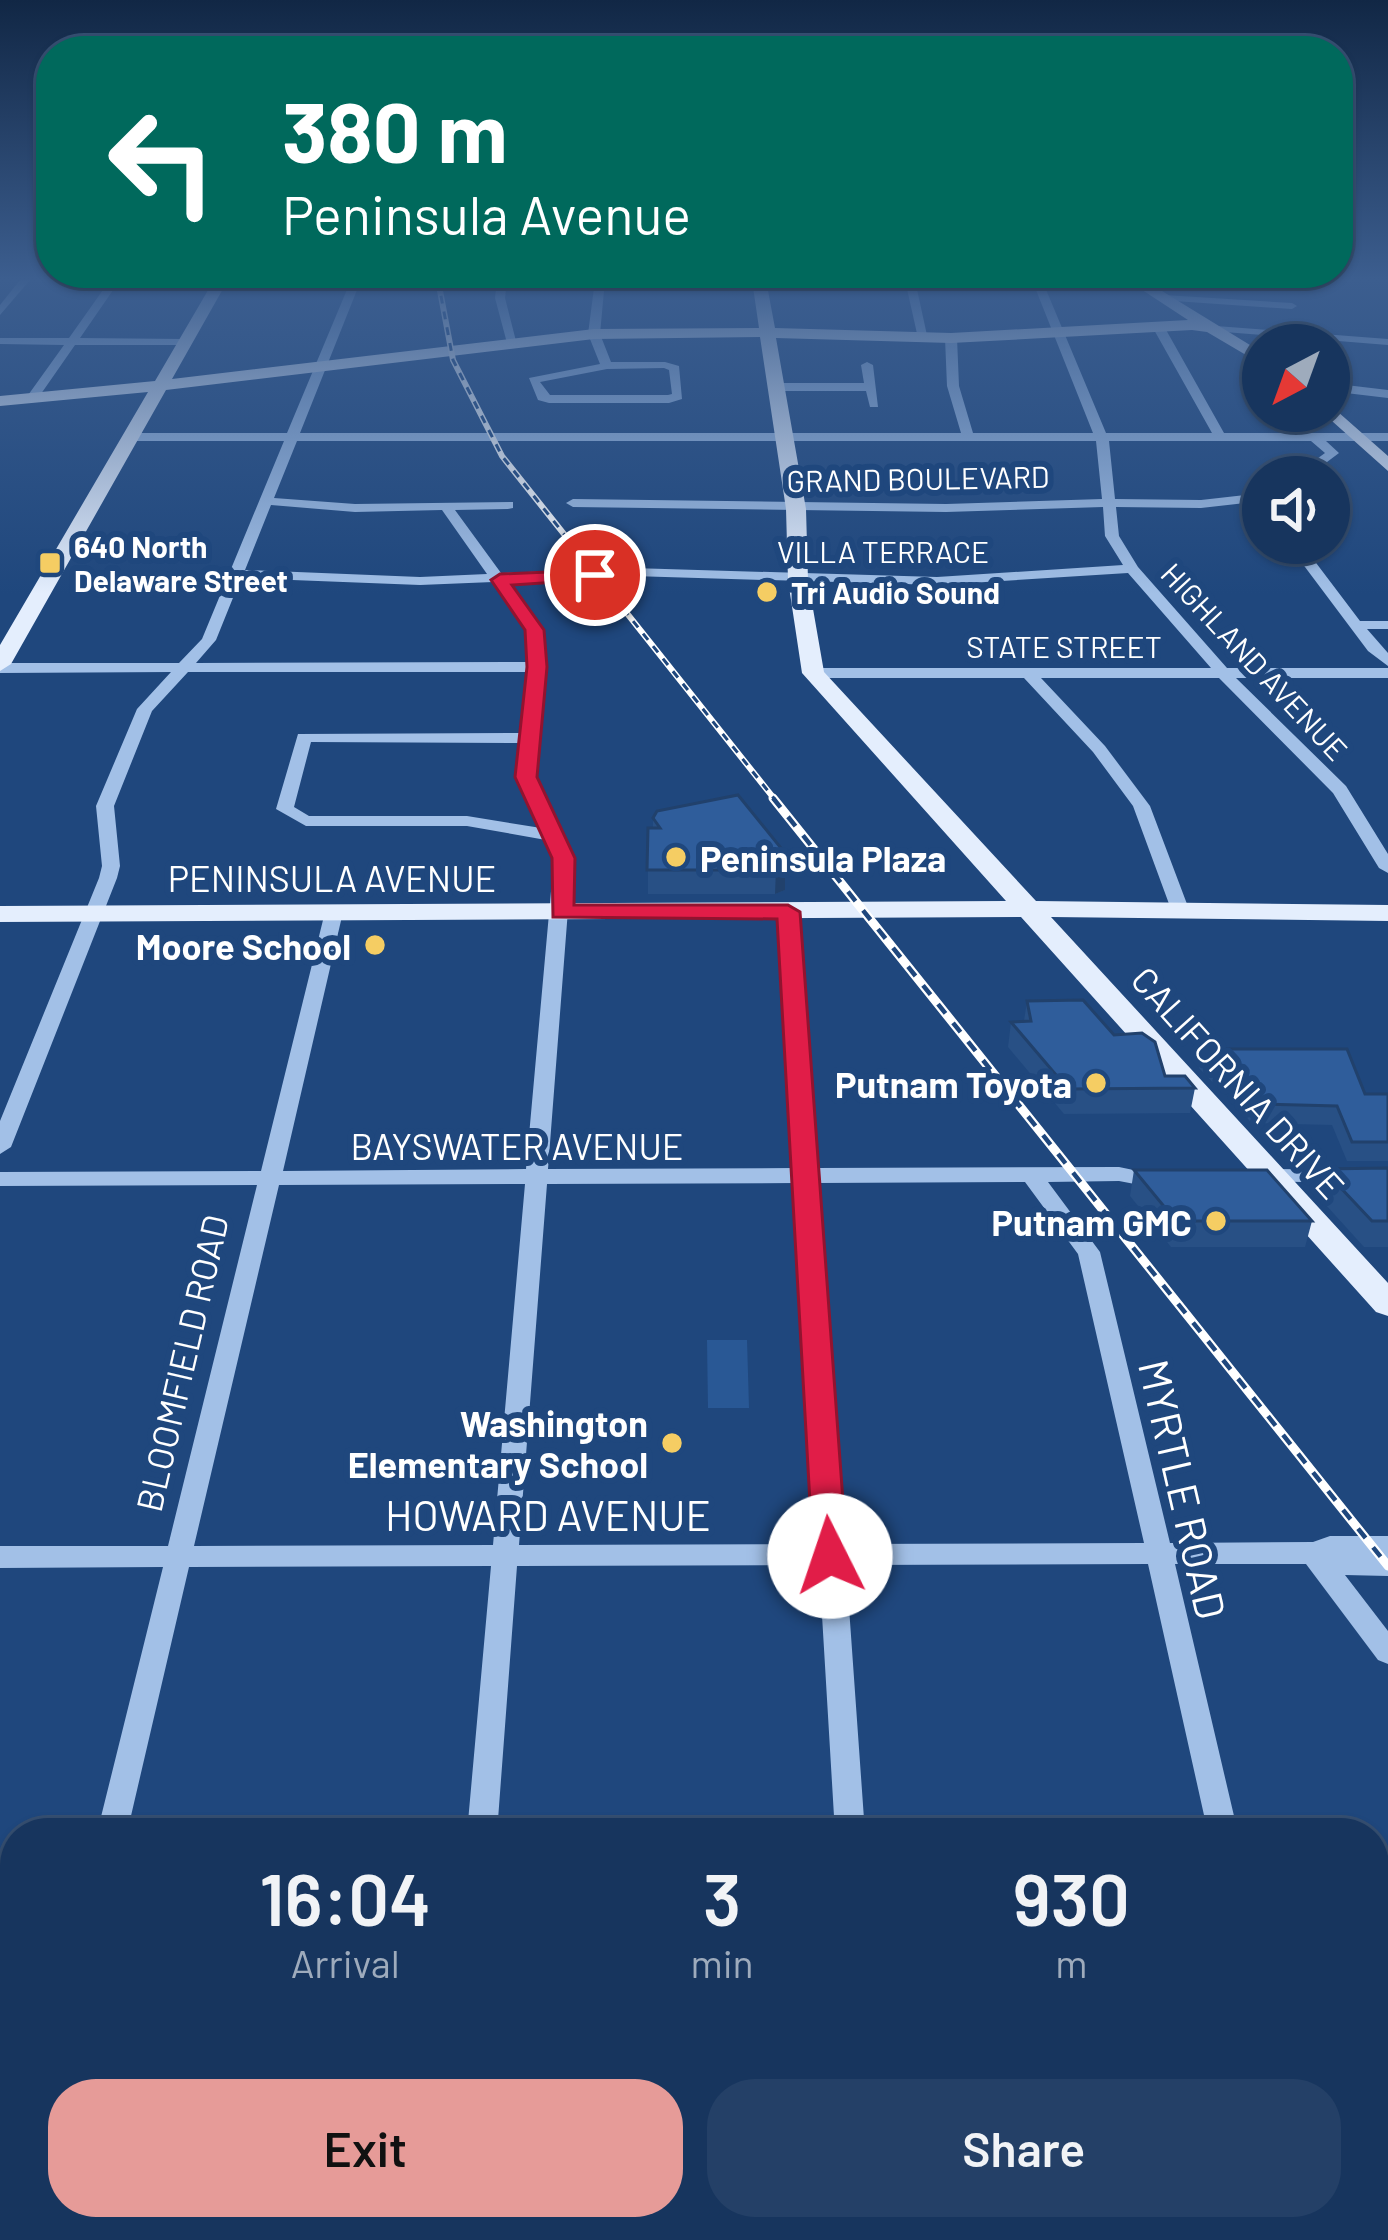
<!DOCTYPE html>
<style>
body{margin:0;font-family:Barlow,sans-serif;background:#244067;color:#f1f3f6;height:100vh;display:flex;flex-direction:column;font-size:45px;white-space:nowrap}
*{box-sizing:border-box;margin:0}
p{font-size:39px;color:#9eabbc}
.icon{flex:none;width:66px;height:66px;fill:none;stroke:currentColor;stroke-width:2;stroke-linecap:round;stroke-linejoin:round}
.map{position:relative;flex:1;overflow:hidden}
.drawer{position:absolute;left:0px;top:1818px;width:1389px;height:423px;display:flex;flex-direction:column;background:#17355e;border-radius:48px 48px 0 0;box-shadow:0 3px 9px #0004,0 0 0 3px #365073}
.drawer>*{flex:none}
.banner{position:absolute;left:36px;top:36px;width:1317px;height:252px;border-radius:48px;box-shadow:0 3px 9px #0004,0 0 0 3px #365073;background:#00695c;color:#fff;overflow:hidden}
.needle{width:78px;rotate:221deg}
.controls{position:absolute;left:1242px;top:324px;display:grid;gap:24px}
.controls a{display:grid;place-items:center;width:108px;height:108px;border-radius:50%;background:#17355e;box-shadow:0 3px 9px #0004,0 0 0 3px #365073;font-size:60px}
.pin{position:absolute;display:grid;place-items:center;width:102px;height:102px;color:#fff;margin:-51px;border:6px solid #fff;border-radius:50%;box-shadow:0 3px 12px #0007}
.me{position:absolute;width:132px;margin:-66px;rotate:356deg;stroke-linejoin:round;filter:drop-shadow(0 0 9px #0008)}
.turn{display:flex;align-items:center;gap:42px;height:252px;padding:0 48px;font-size:54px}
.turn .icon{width:156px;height:156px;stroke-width:2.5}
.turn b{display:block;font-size:84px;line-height:102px}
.eta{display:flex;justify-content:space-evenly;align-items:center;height:204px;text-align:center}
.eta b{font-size:72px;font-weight:600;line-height:84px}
.primary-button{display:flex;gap:24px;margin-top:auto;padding:24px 48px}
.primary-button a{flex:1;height:138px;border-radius:48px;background:#e69b98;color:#111;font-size:48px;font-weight:600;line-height:138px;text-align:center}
.primary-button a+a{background:#244067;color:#f1f3f6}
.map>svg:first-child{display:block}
.green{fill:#295895}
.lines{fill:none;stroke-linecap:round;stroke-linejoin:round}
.minor{fill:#a2c0e7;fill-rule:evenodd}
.major{fill:#e4eefd;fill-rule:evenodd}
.rail-far1-casing{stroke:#fff;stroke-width:6}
.rail-casing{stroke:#fff;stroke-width:9}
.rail-far1{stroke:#1f477d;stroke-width:3;stroke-dasharray:8;stroke-linecap:butt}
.rail{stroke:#1f477d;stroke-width:4.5;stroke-dasharray:12;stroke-linecap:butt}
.wall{fill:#285085}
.shaded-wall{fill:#21416c}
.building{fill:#2f5d9b;stroke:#21416c;stroke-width:3}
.route{fill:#e11d48;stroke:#92132f;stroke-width:3}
.poi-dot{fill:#f5cd63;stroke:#1f477d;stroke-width:4.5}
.labels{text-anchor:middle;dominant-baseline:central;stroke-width:12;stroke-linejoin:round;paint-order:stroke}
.far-street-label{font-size:30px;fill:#fff;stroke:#1f477d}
.far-poi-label{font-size:30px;font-weight:bold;fill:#fff;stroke:#1f477d;text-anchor:start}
.poi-label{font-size:36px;font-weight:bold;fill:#fff;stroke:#1f477d;text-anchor:end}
.street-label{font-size:36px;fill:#fff;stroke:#1f477d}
.near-street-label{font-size:42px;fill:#fff;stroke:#1f477d}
</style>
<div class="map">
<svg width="1388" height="2240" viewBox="0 0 1388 2240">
<rect width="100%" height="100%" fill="#1f477d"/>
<g class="green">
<polygon points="707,1340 747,1340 749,1408 708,1408"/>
<polygon points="1374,2187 1388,2187 1388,2240 590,2240 591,2226 1374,2226"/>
</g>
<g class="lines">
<g class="minor">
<polygon points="20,280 30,280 0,315 0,305"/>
<polygon points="110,280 120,280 80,338 184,339 190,342 184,345 75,345 36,401 28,401 26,398 64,345 0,344 0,338 69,338"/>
<path d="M351 280H361L300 433H961L947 386 945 338 951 335 957 338 959 386 973 433H1093L1032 280H1042L1106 433H1212L1153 328 1159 325 1165 328 1224 433H1388V441H1326L1339 453 1307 477H1292L1325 453 1311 441H1109L1115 499 1201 500 1263 493V501L1201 508 1116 507 1119 536 1138 567 1227 668H1388V678H1236L1346 786 1388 854V873L1379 868 1333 793 1219 678H1041L1105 746 1150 806 1190 912 1181 918 1172 912 1133 806 1093 752 1024 678H813L805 673 813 668H1211L1128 573 937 585 632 576 507 582 541 630 545 667 534 777 565 836 572 858 548 1169 795 1168 780 912 782 908H796L817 1168 1119 1167 1148 1173 1151 1178 1140 1185 1119 1181 1048 1182 1100 1252 1170 1543 1313 1542 1330 1536H1388V1576L1345 1575 1388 1631V1664L1378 1660 1306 1564H1175L1238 1833H1208L1148 1564 846 1565 865 1833H835L819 1565 517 1566 497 1833H467L491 1566 189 1567 127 1833H97L163 1567 0 1568V1546H168L257 1185 0 1186V1172L261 1171 325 912 334 906 343 912 283 1171 526 1169 554 858 546 840 467 826H306L276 809 298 734 522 733 529 672H188L152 711 114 806 120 866 117 878 11 1147 0 1154V1121L99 878 102 866 96 806 137 709 171 672 0 673V663H179L202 639 284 441H133L127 437 133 433H287ZM297 441H1096L1102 499 946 504 573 499 566 503 573 507 946 512 1103 507 1105 536 1123 565 937 577 632 568 501 573 455 510 508 509 513 508V502L355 504 274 498ZM271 505 355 512 442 510 487 574 420 577 245 570ZM241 578 420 585 493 582 527 630 529 662 196 663 216 640ZM311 742 521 743 518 777 541 828 467 816H309L294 807ZM1025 1182 1078 1254 1144 1543 844 1544 818 1183ZM796 1183 818 1544 519 1545 547 1184ZM525 1184 493 1545 194 1546 279 1185Z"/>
<polygon points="497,280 507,280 505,298 517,345 507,343 495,298"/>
<path d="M595 280H605L600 334 611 362H665L679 366 682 399 669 403H549L538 400 529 378 600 364 588 334ZM664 368 669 370 672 394 668 395H550L540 382 607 369Z"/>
<polygon points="905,280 915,280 928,340 918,338"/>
<polygon points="1137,280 1189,280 1138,286 1133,283"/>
<polygon points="1164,295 1292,303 1297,306 1292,309 1160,300"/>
<polygon points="1216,326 1388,339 1388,345 1212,331 1210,329"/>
<polygon points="867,362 873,365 878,407 870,407 866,391 777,391 771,387 777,383 864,383 861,365"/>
<polygon points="1329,383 1388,390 1388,398 1329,391"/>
<polygon points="1287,543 1301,543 1360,621 1388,621 1388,629 1367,629 1388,653 1388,666 1368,651"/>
<polygon points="1266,1169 1388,1170 1388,1184 1258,1181 1255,1176"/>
<polygon points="1374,2128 1388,2129 1388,2163 1374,2162"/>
<rect x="0" y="2131" width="15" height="34"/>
<polygon points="15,2209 15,2226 34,2226 31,2240 0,2240 0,2225 5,2214"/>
</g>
<g class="major">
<polygon points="214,280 228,280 172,379 594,329 759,328 752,280 766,280 775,328 951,333 1188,320 1127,280 1144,280 1263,353 1263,365 1207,332 1192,330 951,343 776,338 806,509 808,580 824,672 1036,901 1388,905 1388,921 1051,917 1388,1283 1388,1316 1376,1312 1021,917 0,922 0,906 1006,901 802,673 788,580 786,509 760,337 594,339 166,390 11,664 0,671 0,645 148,392 0,406 0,396 155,381"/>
<polygon points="1329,404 1388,456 1388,471 1323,413 1329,411"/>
</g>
<g class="rail-far1-casing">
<polyline id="rail-far1" points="438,280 453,360 502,456 776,801"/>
</g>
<g class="rail-casing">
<polyline id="rail" points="773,798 1388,1566"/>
</g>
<use href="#rail-far1" class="rail-far1"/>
<use href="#rail" class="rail"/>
</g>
<g class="wall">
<polygon points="653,818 785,866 785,890 775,894 648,894 648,828 653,828"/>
<polygon points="1027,1001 1114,1035 1165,1076 1195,1088 1190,1113 1064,1114 1008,1047 1011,1022 1024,1021"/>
<polygon points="1203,1049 1365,1094 1388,1094 1388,1161 1347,1161 1332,1125 1251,1123 1228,1092 1221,1091 1199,1068"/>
<polygon points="1388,1168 1388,1247 1364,1247 1316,1194 1323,1169"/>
<polygon points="1134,1170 1312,1221 1305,1247 1171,1247 1130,1196"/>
</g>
<polygon class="shaded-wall" points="785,866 785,890 775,894 776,870"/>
<g class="building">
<polygon points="738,795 785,853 785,866 776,870 647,870 648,828 660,828 653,818 657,811"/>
<polygon points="1083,1000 1114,1035 1142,1033 1155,1042 1165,1076 1185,1076 1195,1088 1068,1089 1011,1022 1031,1021 1027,1001"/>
<polygon points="1203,1049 1347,1049 1365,1094 1388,1094 1388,1142 1352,1142 1337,1106 1255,1104 1232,1073 1225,1072"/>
<polygon points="1388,1168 1388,1221 1372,1221 1323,1169"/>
<polygon points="1134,1170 1267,1170 1312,1221 1176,1221"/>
<polygon points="804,2226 1047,2226 1049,2240 793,2240"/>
</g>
<linearGradient id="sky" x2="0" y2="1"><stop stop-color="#112745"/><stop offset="0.47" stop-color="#3c5e8f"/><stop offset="1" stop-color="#3c5e8f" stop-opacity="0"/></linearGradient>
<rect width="1388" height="594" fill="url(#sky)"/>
<polygon class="route" points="595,570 604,575 601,579 512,585 544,630 547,667 537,777 575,858 574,905 788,905 800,912 847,1556 842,1565 830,1569 818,1565 813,1556 777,919 553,917 552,858 515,777 527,667 525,630 491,580 500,574"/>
<g class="poi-dot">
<rect x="38" y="551" width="24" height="24" rx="6"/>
<circle cx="767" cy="592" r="12"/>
<circle cx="676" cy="857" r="12"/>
<circle cx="375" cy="945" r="12"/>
<circle cx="1096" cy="1083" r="12"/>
<circle cx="1216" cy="1221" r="12"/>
<circle cx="672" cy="1443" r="12"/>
</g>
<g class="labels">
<g class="far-street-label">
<text transform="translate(918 478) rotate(-1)">GRAND BOULEVARD</text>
<text x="883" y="551">VILLA TERRACE</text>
<text x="1064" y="646">STATE STREET</text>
<text transform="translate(1255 661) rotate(47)">HIGHLAND AVENUE</text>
</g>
<g class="far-poi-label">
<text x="74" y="546">640 North<tspan x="74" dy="34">Delaware Street</tspan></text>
<text x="791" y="592">Tri Audio Sound</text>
</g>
<g class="poi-label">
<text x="700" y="857" text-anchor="start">Peninsula Plaza</text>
<text x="351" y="945">Moore School</text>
<text x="1072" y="1083">Putnam Toyota</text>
<text x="1192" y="1221">Putnam GMC</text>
<text x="648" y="1422">Washington<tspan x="648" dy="41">Elementary School</tspan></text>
</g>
<g class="street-label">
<text x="332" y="877">PENINSULA AVENUE</text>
<text transform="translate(1239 1082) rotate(48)">CALIFORNIA DRIVE</text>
<text x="517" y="1145">BAYSWATER AVENUE</text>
<text transform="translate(181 1363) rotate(-77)">BLOOMFIELD ROAD</text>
</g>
<g class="near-street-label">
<text transform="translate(1184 1489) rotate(77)">MYRTLE ROAD</text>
<text x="548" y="1514">HOWARD AVENUE</text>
</g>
</g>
</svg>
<div class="controls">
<a><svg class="needle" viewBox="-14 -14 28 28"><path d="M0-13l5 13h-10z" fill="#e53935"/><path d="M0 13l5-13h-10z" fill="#9eabbc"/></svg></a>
<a><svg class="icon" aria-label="sound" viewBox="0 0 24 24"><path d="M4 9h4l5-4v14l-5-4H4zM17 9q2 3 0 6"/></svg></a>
</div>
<div class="pin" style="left:595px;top:575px;background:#d93025"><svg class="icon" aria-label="arrive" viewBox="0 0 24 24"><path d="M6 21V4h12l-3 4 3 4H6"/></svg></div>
<svg class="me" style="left:830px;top:1556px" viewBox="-20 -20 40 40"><circle r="19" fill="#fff"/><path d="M0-13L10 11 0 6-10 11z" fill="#e11d48"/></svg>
<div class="banner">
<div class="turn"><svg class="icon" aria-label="left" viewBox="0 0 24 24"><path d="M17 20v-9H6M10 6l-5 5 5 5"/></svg><div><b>380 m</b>Peninsula Avenue</div></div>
</div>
<section class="drawer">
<div class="eta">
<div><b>16:04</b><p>Arrival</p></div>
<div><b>3</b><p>min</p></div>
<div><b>930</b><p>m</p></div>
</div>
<div class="primary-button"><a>Exit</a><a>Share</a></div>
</section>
</div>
